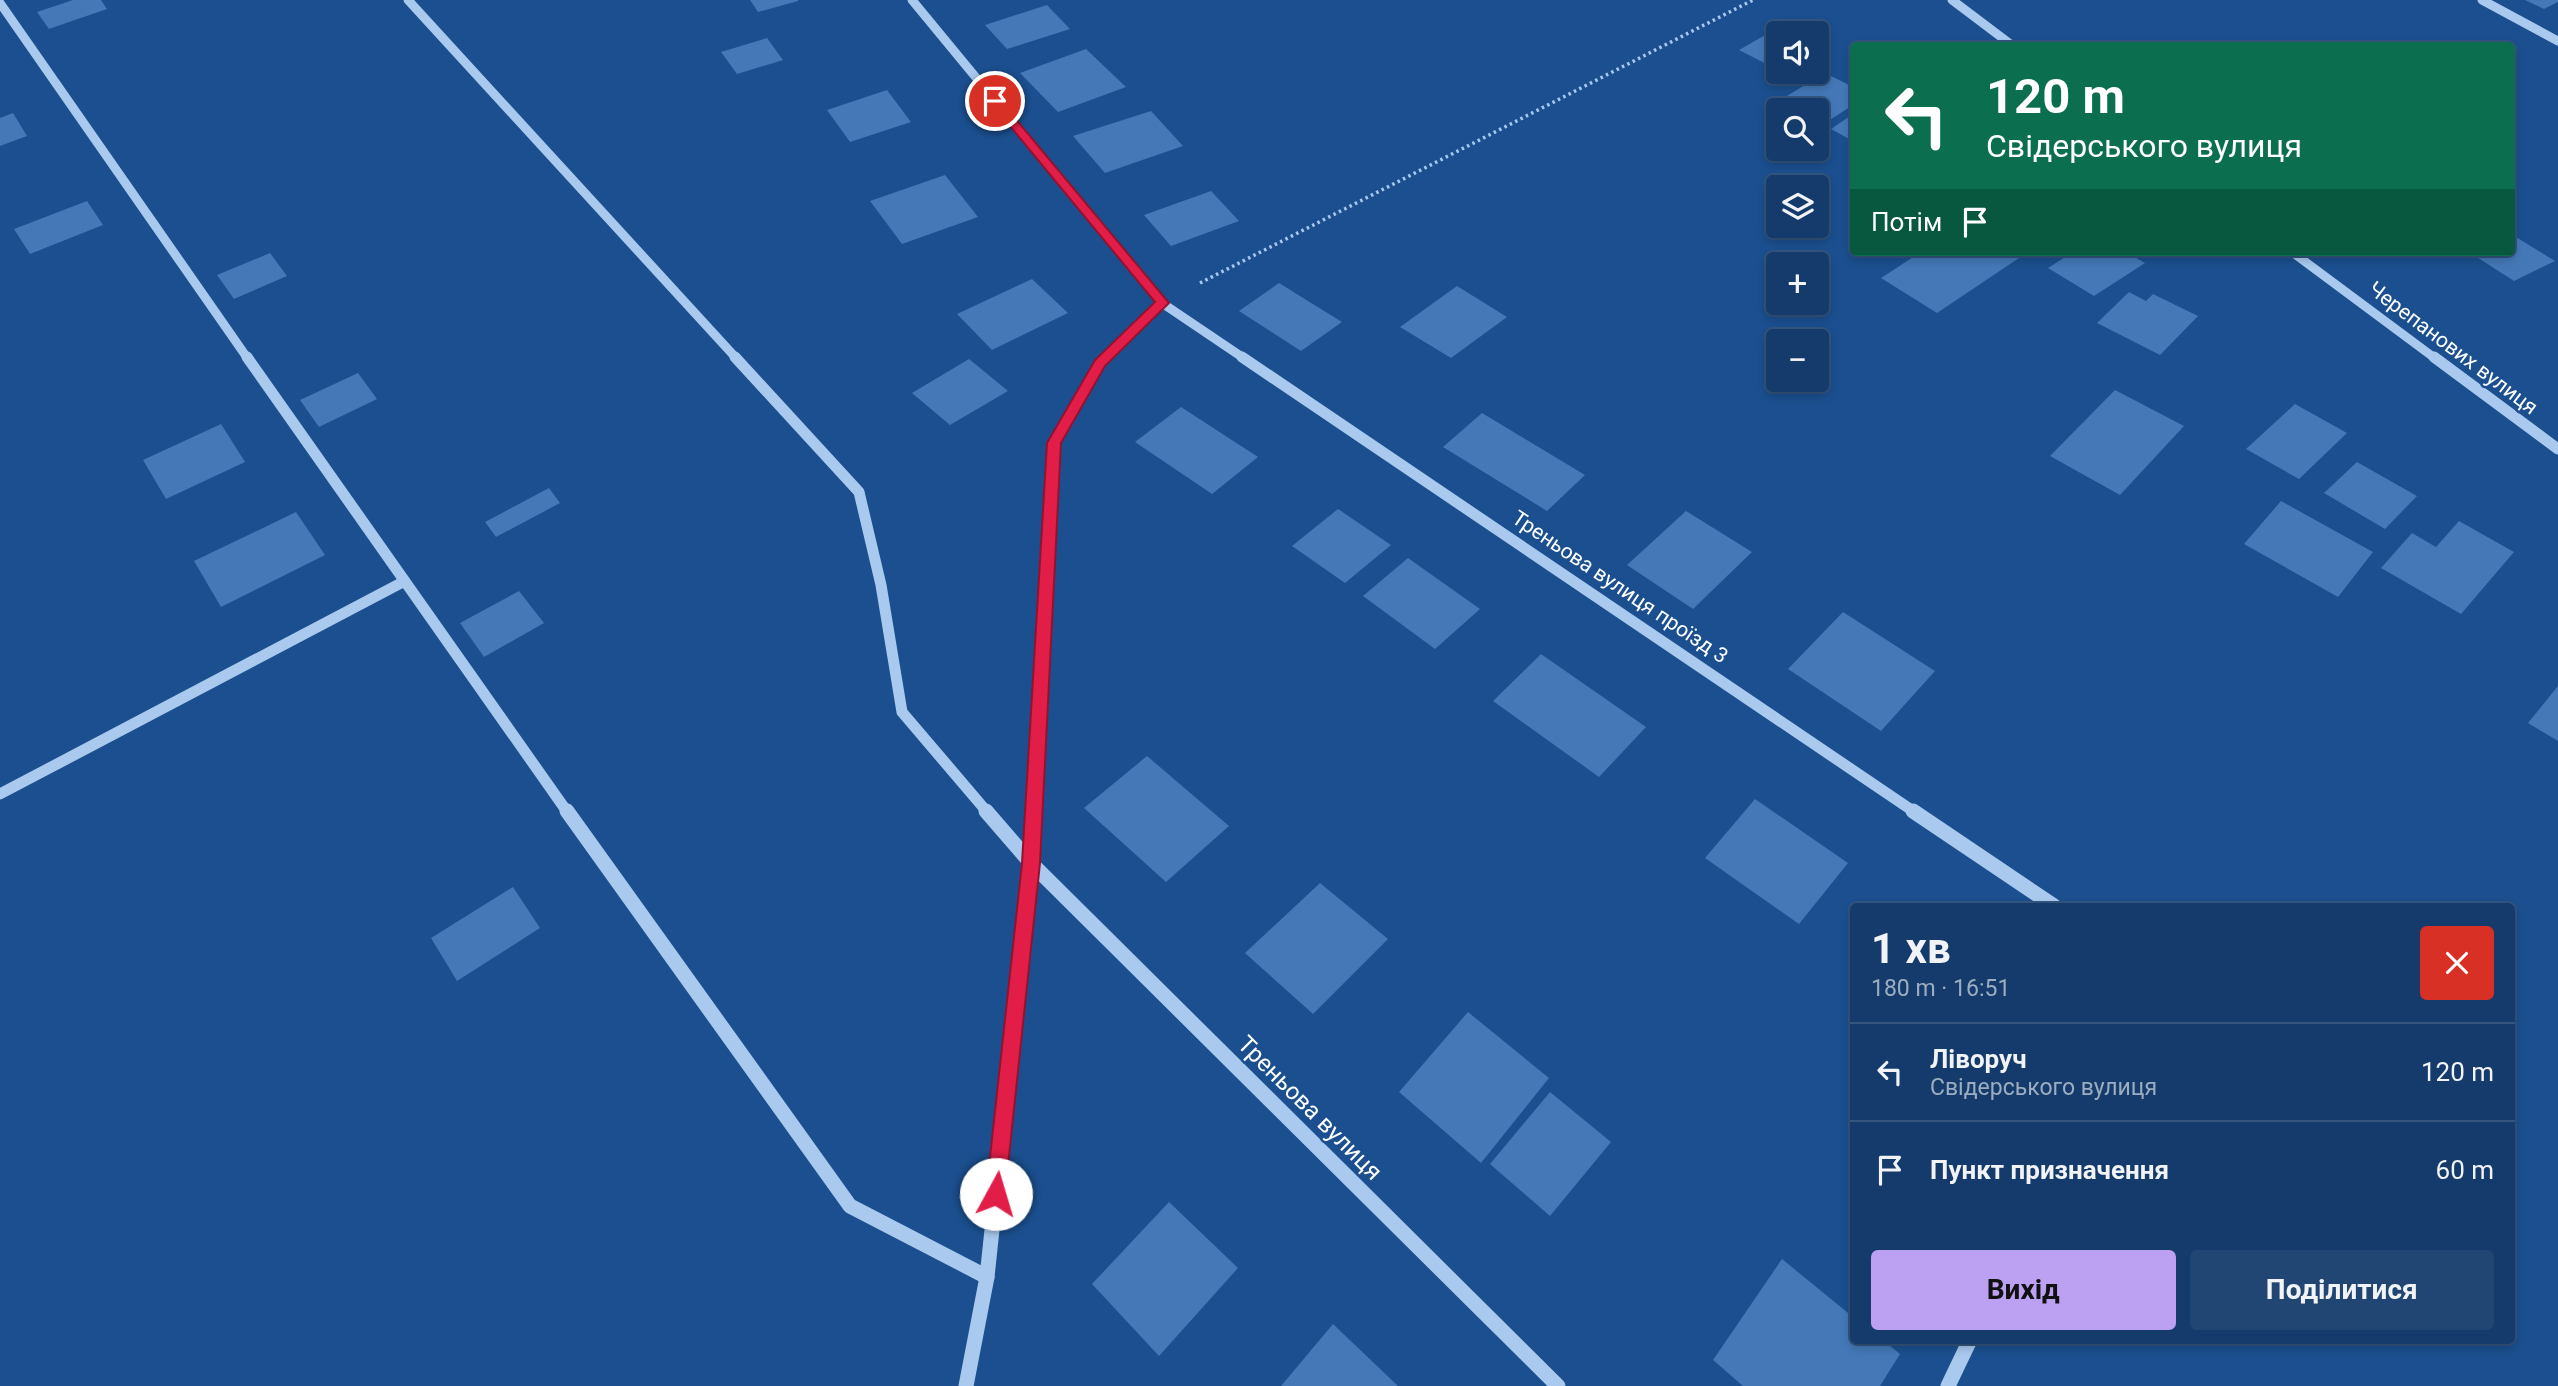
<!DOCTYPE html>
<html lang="uk">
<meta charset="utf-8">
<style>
body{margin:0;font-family:Roboto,sans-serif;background:#214673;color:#f1f3f6;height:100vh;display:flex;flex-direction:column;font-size:26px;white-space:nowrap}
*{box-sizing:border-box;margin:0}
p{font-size:23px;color:#9dadc1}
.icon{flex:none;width:38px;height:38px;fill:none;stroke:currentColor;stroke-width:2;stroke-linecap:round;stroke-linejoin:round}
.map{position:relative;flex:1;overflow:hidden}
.details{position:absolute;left:1850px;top:903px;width:665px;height:441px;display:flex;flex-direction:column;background:#143b6b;border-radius:7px;box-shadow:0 4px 10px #0003,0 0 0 2px #33557e}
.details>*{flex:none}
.top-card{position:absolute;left:1850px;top:42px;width:665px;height:214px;border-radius:7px;box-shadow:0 4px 10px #0003,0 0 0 2px #33557e;background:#0b6e4f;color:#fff;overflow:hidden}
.fabs{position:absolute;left:1766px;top:21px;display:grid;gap:14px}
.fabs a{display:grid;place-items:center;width:63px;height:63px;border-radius:7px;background:#143b6b;box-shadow:0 4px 10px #0003,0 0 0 2px #33557e;font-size:35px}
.pin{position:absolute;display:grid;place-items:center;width:60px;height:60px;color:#fff;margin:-30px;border:4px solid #fff;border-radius:50%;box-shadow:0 2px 7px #0007}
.me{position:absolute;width:77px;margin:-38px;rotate:6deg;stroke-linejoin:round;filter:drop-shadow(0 0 5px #0008)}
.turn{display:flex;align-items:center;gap:24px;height:147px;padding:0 21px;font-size:32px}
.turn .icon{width:91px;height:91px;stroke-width:2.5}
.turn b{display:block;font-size:49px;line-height:60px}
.then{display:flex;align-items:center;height:66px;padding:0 21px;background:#0003;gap:14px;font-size:26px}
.round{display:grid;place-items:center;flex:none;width:74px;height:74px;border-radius:7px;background:#214673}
.headline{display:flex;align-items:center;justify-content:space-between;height:119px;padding:0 21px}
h1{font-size:42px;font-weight:700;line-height:52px}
.cta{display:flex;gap:14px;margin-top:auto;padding:14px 21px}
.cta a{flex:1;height:80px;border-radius:7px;background:#bca0f2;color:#111;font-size:28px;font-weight:700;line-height:80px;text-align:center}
.cta a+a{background:#214673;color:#f1f3f6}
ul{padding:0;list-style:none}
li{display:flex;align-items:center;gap:21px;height:98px;padding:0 21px;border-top:2px solid #33557e}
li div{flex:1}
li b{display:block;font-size:26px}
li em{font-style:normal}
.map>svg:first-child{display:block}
.building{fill:#4478b7}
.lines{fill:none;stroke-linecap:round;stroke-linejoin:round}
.path{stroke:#a9c9ee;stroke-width:3.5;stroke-dasharray:2.5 3.5;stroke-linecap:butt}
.minor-far2{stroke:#a9c9ee;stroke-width:9}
.minor-far1{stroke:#a9c9ee;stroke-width:11}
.minor{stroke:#a9c9ee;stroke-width:15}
.route{fill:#e11d48;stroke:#92132f;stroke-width:2}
.labels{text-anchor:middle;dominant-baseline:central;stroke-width:5;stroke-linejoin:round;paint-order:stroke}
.street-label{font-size:21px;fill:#fff;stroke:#1b4f8f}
.near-street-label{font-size:24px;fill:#fff;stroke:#1b4f8f}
</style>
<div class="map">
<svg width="2558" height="1386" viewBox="0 0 2558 1386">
<rect width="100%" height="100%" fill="#1b4f8f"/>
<g class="building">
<polygon points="73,0 101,0 107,9 49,29 37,12"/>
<polygon points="750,0 798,0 798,1 758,12"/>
<polygon points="2525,0 2558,0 2558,2 2544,9"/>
<polygon points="1047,5 1070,29 1007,49 985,25"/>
<polygon points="1774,30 1778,32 1778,70 1739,50"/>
<polygon points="767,38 783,60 737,74 721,52"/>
<polygon points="1086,49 1126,87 1058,112 1020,73"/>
<polygon points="1825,73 1853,87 1853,105 1816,129 1816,110 1777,110 1770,106"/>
<polygon points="887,90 911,122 850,142 827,110"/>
<polygon points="1151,111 1183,146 1105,173 1073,136"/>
<polygon points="13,113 27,136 0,146 0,118"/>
<polygon points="1853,114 1853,141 1831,129"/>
<polygon points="945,175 978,217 902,244 870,201"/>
<polygon points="1211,191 1239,221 1171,246 1144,215"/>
<polygon points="87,201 103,225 30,254 14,229"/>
<polygon points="2511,234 2555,261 2514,281 2472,254 2511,252"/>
<polygon points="1921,252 2028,252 1937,313 1881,278"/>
<polygon points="2073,252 2126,252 2145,263 2094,296 2048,268"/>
<polygon points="270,253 287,276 234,299 217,275"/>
<polygon points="1032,279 1068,313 992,350 957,314"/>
<polygon points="1279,283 1342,322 1301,351 1239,311"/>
<polygon points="1457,286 1507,317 1451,358 1400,327"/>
<polygon points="2129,292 2146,301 2153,294 2198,316 2160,355 2097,323"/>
<polygon points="969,359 1008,391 950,425 912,393"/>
<polygon points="358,373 377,399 319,427 300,400"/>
<polygon points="2115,390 2184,426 2120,495 2050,456"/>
<polygon points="2295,404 2347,433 2299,479 2246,449"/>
<polygon points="1181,407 1258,457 1212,494 1135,442"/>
<polygon points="1482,413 1585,475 1547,511 1443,447"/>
<polygon points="221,424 245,462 166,499 143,460"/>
<polygon points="2357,462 2417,496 2385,529 2324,493"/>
<polygon points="549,488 560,503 496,537 485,522"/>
<polygon points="2281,501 2373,552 2338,597 2244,544"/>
<polygon points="1338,509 1391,545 1345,583 1292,546"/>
<polygon points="1686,511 1752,552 1693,609 1627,565"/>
<polygon points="296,512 325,555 221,607 194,561"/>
<polygon points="2459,521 2514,552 2461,614 2381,568 2412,533 2436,547"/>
<polygon points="1408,558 1480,609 1435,649 1363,596"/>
<polygon points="519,591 544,623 484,657 460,623"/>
<polygon points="1843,612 1935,671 1881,731 1788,669"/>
<polygon points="1541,654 1646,727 1599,777 1493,701"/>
<polygon points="2558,686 2558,741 2528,723"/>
<polygon points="1147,756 1229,826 1166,882 1084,808"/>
<polygon points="1755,799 1848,863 1799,924 1705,858"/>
<polygon points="1320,883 1388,939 1313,1014 1245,953"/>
<polygon points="513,887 540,928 457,981 431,938"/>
<polygon points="1468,1012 1549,1078 1481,1163 1399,1092"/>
<polygon points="1550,1092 1611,1142 1550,1216 1490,1164"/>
<polygon points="1169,1202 1238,1268 1159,1356 1092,1284"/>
<polygon points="1782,1259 1853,1317 1853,1340 1883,1340 1900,1354 1880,1386 1743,1386 1713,1360"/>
<polygon points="1333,1324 1398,1386 1281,1386"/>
</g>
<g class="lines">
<polyline class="path" points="1200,283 1753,0"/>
<g class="minor-far2">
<polyline points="408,0 737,359"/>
<polyline points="912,0 1162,303 1245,359"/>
<polyline points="1952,0 2013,46"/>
<polyline points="2482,0 2558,41"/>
<polyline points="0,3 248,359"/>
<polyline points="2292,252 2436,359"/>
<polyline points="1104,359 1162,303"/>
</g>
<g class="minor-far1">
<polyline points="247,357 568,813"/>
<polyline points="735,357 859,492 881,585 902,712 988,813"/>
<polyline points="1242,357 1916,813"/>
<polyline points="2434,357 2558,449"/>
<polyline points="0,794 403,582"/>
<polyline points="1034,813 1054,443 1100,363 1106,357"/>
</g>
<g class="minor">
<polyline points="567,811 850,1206 987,1277"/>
<polyline points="986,811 1031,863 1558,1386"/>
<polyline points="1913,811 2054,906"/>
<polyline points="966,1386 987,1277 1031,863 1034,811"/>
<polyline points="1948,1386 1970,1340"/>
</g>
</g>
<polygon class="route" points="995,98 999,99 1169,303 1105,366 1061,443 1040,863 1005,1194 1003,1201 996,1204 989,1201 986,1194 1022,863 1047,443 1095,360 1155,302 991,103 990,101"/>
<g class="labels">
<g class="street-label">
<text transform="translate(2453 348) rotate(37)">Черепанових вулиця</text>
<text transform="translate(1620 587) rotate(34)">Треньова вулиця проїзд 3</text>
</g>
<g class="near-street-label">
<text transform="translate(1310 1108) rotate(45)">Треньова вулиця</text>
</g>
</g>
</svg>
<div class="fabs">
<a><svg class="icon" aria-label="sound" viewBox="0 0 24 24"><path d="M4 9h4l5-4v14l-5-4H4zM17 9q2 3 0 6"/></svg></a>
<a><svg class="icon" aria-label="search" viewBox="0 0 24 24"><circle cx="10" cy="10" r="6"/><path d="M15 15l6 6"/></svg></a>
<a><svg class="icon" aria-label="layers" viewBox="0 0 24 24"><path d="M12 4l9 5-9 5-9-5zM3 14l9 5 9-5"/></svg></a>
<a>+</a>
<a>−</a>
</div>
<div class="pin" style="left:995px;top:101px;background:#d93025"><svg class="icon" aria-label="arrive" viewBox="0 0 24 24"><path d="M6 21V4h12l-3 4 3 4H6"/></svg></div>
<svg class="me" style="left:996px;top:1194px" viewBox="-20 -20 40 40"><circle r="19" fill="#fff"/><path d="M0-13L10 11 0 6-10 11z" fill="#e11d48"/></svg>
<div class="top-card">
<div class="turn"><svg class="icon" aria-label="left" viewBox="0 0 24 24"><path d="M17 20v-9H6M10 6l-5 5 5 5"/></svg><div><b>120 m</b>Свiдерського вулиця</div></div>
<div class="then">Потім<svg class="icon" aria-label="arrive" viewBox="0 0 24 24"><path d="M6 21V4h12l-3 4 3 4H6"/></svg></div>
</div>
<section class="details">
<div class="headline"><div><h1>1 хв</h1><p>180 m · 16:51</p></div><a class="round" style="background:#d93025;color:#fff"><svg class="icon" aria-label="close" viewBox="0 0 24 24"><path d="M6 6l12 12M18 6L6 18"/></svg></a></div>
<ul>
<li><svg class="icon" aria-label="left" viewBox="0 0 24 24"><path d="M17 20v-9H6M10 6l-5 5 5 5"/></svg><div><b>Ліворуч</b><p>Свiдерського вулиця</p></div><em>120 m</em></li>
<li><svg class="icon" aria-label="arrive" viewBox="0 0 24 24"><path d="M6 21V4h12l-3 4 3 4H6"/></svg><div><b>Пункт призначення</b></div><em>60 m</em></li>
</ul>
<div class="cta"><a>Вихід</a><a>Поділитися</a></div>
</section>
</div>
